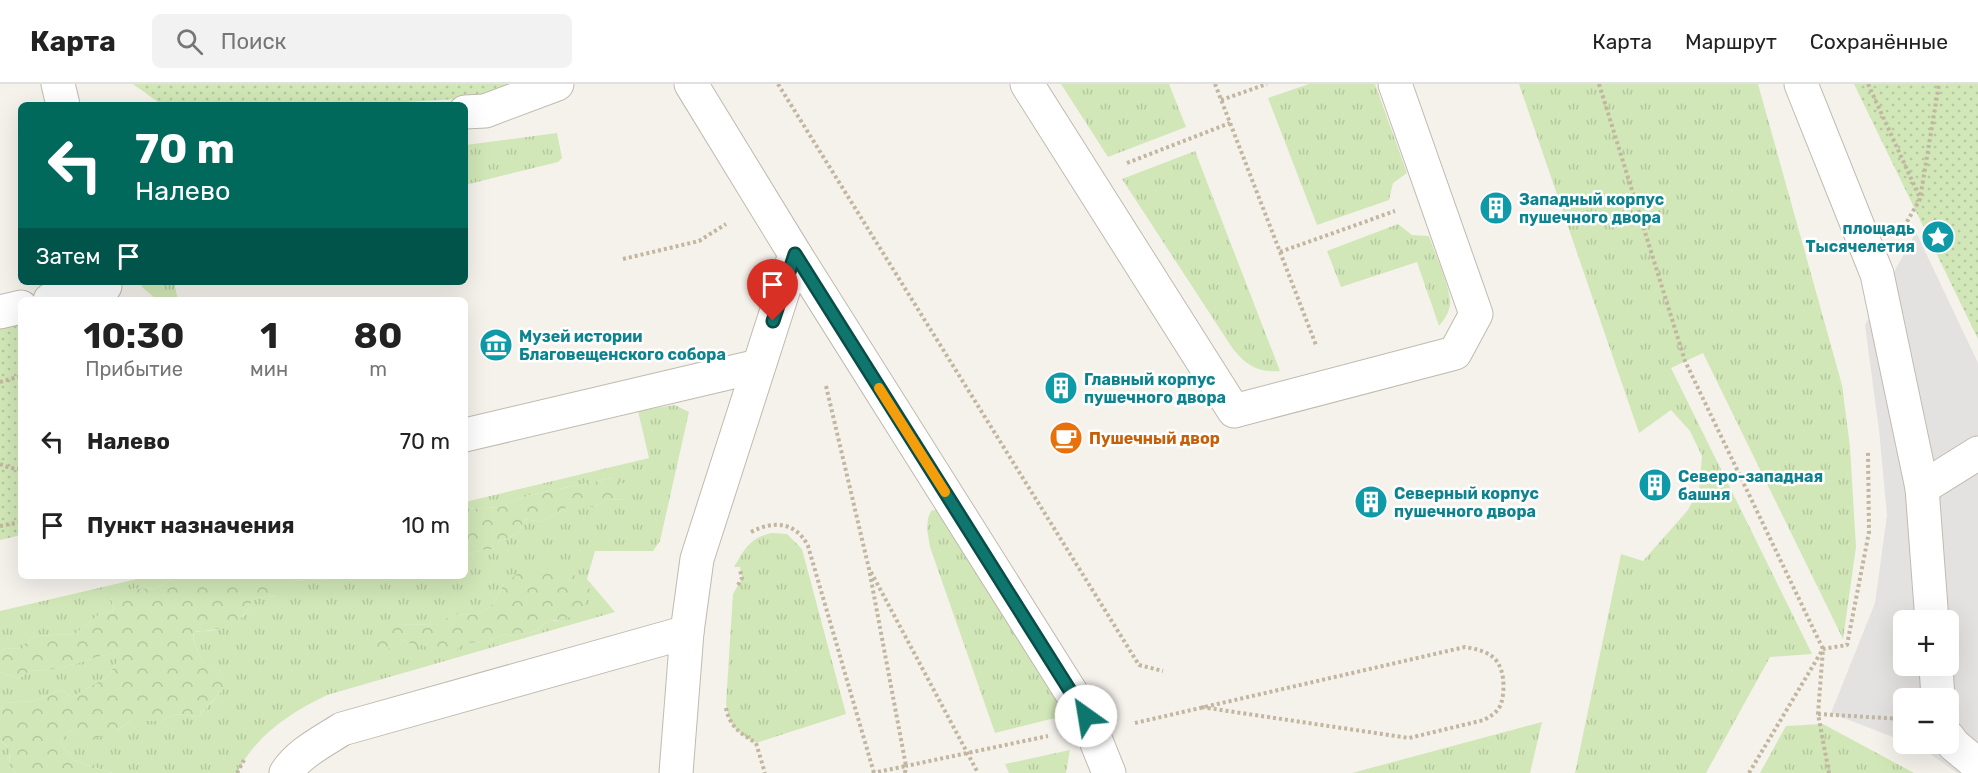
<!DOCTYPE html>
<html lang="ru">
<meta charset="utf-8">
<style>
body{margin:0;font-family:Rubik,sans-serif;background:#f2f2f2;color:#222;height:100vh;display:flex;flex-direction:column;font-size:22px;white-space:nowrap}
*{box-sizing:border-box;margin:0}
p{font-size:20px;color:#767676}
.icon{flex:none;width:33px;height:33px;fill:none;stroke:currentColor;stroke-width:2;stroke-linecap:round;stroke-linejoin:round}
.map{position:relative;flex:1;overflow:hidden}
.details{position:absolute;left:18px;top:213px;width:450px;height:282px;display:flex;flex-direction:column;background:#fff;border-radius:9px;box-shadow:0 6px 24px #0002}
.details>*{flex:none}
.hud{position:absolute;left:18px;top:18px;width:450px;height:183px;border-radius:9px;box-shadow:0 6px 24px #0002;background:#00695c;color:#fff;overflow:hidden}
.controls{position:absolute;left:1893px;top:526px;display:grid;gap:12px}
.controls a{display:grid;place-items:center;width:66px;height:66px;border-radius:9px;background:#fff;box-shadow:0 6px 24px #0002;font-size:30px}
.pin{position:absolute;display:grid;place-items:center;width:51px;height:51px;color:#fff;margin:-62px -26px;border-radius:50% 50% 50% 0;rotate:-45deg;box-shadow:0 0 6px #0007}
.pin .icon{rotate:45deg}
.me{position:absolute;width:66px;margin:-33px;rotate:328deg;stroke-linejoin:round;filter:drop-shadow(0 0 4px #0008)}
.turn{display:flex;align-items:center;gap:21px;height:126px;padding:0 18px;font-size:27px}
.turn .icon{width:78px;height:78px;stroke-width:2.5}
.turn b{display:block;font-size:42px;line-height:51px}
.then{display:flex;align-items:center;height:57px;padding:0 18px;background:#0003;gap:12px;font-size:22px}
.eta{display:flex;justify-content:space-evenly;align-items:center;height:102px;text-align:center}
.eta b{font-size:36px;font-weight:700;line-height:42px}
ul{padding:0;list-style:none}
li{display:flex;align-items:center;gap:18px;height:84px;padding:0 18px}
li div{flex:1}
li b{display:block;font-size:22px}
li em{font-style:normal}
header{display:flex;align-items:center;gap:36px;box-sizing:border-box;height:84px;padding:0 30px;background:#fff;border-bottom:2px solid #e0e0e0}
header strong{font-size:28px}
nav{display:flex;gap:33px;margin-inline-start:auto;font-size:21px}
.search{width:420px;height:54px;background:#f2f2f2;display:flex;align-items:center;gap:15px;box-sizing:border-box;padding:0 21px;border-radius:9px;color:#767676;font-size:22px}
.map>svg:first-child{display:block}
.grass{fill:url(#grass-tufts);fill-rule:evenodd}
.forest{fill:url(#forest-crowns)}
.park{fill:url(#park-dots)}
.parking{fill:#e4e2e0;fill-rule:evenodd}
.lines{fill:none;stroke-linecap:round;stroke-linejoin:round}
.minor-casing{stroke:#c0baaf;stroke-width:35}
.path{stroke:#c2b6a0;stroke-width:4;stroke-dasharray:3 3;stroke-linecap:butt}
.minor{stroke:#fff;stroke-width:33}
.route-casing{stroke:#0a4d48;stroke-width:15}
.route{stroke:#0f766e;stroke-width:10}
.slow{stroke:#f59e0b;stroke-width:10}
.labels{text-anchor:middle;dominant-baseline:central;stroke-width:5;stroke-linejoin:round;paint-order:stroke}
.culture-label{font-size:16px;font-weight:bold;fill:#0d838f;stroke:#fff;text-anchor:start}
.food-label{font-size:16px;font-weight:bold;fill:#c56008;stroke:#fff;text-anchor:start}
</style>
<header>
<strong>Карта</strong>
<div class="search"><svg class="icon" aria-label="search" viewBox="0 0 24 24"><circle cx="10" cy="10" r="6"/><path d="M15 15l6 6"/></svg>Поиск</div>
<nav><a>Карта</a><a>Маршрут</a><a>Сохранённые</a></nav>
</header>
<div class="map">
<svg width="1978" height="689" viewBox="0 0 1978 689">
<defs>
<pattern id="grass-tufts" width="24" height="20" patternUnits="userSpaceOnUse" patternTransform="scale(1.5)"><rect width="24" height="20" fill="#d1e7b7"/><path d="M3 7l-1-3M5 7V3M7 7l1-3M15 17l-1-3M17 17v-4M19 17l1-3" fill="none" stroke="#b5c79e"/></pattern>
<pattern id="forest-crowns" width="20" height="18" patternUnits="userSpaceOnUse" patternTransform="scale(1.5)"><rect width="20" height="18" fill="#d1e7b7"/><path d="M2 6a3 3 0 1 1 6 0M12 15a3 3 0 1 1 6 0" fill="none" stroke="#b5c79e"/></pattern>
<pattern id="park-dots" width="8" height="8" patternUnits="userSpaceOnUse" patternTransform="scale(1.5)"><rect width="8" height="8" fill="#d1e7b7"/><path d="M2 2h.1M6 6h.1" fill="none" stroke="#b5c79e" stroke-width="1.8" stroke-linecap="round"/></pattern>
</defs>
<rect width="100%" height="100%" fill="#f5f2ec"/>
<g class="grass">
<polygon points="1061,0 1169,0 1186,43 1108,73"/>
<polygon points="1309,0 1375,0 1407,89 1393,99 1389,116 1317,141 1268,14"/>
<polygon points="1519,0 1758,0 1842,301 1850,363 1856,463 1843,555 1703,269 1671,284 1812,570 1770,573 1706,689 1575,689 1621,470 1643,477 1688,426 1699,405 1702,372 1690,347 1671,326 1639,349"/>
<polygon points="557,49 562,74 558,78 465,101 465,61"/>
<path d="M1195 67 1280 287C1259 289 1247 282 1233 265L1122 95Z"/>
<path d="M1398 140 1412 151 1429 152C1434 167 1452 207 1450 221 1449 229 1444 236 1439 242L1417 178 1341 203 1327 167Z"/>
<polygon points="141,198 174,198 178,216 157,216 142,203"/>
<path d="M675 321 689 328 660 457 653 467H595L587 495 615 528 327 611C290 629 256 651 237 689H112L74 676 60 657 73 645 115 647 131 637H160L178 630 199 633C208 619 221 612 228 597 206 582 196 576 193 548L215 546 244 532 254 514 279 512 291 497C309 495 329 497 346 492H465V471L480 466 496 465 499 458 518 449 525 435 541 438 568 423H593L607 416 625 415 612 394 530 411 500 423 465 425V418L649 374 638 327ZM504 500 559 537 548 536 537 547 515 552 503 550 485 558 413 561 400 555 395 541 438 540 452 531 479 530 493 520Z"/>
<polygon points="940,424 1071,630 995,649 930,463 927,445 928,434 931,427"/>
<path d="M771 449 787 450 802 465 846 630 756 659C736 647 730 644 726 620L733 510 742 494 740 483H734C746 463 749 455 771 449Z"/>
<polygon points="150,492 177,492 156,504 130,505 111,514 114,527 100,530 75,550 34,552 22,565 5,564 0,569 0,527"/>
<polygon points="112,569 118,577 107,593 72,613 60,606 34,617 4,619 0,626 0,588 18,595 30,587 57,585"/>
<polygon points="1542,638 1530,689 1351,689 1352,689"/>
<polygon points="1823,640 1914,689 1760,689 1786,642"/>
<polygon points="0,656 9,665 10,682 16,689 0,689"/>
<polygon points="1070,666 1066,689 1009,689 1005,680"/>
</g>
<g class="forest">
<polygon points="612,394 627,401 625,415 607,416 593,423 568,423 541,438 525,435 518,449 499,458 497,465 480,466 465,471 465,425 500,423 530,411"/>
<path d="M527 483 554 485 574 491 590 505C585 528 571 538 548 536L537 547 515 552 503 550 485 558 465 559 452 569 434 570 424 561H413L400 555 384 569 374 565 382 551 394 541 437 540 452 531 479 530 493 520 504 500Z"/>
<path d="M177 492H346C329 497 309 495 291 497L280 512 254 514C251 519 248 526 244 531 233 545 210 546 193 548 195 575 207 583 229 597 221 612 207 619 199 633L178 630 160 637H131L115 647 91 656 73 645 60 657 74 676 112 689H16L10 682 9 665 0 656V626L4 619 34 617 60 606 72 613 107 593 118 577 112 569 57 585 30 587 18 595 0 588V569L5 564 22 565 34 552 75 550 100 530 114 527 111 513 130 505 156 504Z"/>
</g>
<g class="park">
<polygon points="133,0 511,0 475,14 354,21 162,21"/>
<polygon points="1854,0 1978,0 1978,255"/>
<polygon points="21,235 21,451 0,456 0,240"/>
</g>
<path class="parking" d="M1916 148 1978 279V689H1957L1922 664 1913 660H1948V615H1904L1903 657 1831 629 1875 519 1887 431 1879 346 1865 241ZM1904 537H1948V582H1904Z"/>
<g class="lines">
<g class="minor-casing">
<g id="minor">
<polyline points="58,0 63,21"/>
<polyline points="691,0 795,170 1086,632 1109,689"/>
<polyline points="1027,0 1234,327 1455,269 1476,230 1395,0"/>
<polyline points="1801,0 1877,190 1922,404"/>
<polyline points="465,28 485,27 557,0"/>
<polyline points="50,216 105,202"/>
<polyline points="0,228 21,223"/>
<polyline points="465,351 758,282"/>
<polyline points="1932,537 1922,404 1978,369"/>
<polyline points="1936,582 1938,615"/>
<polyline points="1948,653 1954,661 1978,681"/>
<path d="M286 689C299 669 322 658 342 645L687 548"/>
<polyline points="676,689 687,548 697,475 795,170"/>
</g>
</g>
<g class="path">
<polyline points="778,0 1139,581 1163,587"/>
<polyline points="1215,0 1316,261"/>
<polyline points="1599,0 1685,277 1823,565 1818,630 1829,689"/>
<polyline points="1868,0 1920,114"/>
<polyline points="1221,16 1267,0"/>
<polyline points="1127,79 1230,39"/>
<polyline points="1904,143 1920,115 1939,0"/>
<polyline points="1280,168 1395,127"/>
<polyline points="623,175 699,157 726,140"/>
<polyline points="0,298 21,292"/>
<polyline points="826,302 869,485 906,682 873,689"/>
<polyline points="0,380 10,384 21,385"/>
<polyline points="0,442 21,438"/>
<path d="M751 448C774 436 796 438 808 462L874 689"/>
<polyline points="871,488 978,689"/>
<polyline points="738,501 742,494 740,486"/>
<path d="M726 624C730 643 740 649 756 659L765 689"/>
<polyline points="1818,630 1901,635"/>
<path d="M1135 639 1465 563C1476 565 1487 567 1495 575 1505 586 1505 607 1501 620 1498 628 1491 632 1484 636L1409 654 1201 623"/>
<polyline points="237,689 244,676"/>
<polyline points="905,689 906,682 1048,652"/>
<polyline points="1749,689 1823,565 1847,561 1869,448 1868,367"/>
</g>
<use href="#minor" class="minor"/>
</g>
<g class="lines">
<g class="route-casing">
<polyline id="route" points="773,237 795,170 1086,632"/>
</g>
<use href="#route" class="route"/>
<polyline class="slow" points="879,304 945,408"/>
</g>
<defs>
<g id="building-disc" transform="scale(1.725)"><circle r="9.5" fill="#0f9aa8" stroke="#fff"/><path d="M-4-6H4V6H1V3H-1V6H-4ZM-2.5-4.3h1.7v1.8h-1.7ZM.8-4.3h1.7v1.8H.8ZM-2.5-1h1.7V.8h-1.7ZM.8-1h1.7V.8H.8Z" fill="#fff"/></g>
<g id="sight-disc" transform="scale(1.725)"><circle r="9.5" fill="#0f9aa8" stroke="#fff"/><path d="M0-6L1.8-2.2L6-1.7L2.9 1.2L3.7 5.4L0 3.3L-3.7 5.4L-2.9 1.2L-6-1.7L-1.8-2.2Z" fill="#fff"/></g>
<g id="museum-disc" transform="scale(1.725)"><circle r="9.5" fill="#0f9aa8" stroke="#fff"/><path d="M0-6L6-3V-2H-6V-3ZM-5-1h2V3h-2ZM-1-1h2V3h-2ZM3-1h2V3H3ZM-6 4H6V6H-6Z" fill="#fff"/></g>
<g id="cafe-disc" transform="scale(1.725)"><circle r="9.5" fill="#e8710a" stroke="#fff"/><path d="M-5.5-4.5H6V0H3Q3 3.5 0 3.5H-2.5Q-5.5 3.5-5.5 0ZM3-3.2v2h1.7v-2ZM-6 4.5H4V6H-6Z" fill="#fff"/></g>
</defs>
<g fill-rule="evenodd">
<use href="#building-disc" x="1496" y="124"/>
<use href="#sight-disc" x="1938" y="153"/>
<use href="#museum-disc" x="496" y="261"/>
<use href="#building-disc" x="1061" y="304"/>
<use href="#cafe-disc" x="1066" y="354"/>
<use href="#building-disc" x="1655" y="401"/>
<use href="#building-disc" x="1371" y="418"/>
</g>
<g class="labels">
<g class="culture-label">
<text x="1519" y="115">Западный корпус<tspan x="1519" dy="18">пушечного двора</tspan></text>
<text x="1915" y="144" text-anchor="end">площадь<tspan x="1915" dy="18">Тысячелетия</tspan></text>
<text x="519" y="252">Музей истории<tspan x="519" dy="18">Благовещенского собора</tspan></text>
<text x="1084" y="295">Главный корпус<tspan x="1084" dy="18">пушечного двора</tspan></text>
<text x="1678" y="392">Северо-западная<tspan x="1678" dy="18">башня</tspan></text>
<text x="1394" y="409">Северный корпус<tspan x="1394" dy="18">пушечного двора</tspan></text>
</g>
<g class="food-label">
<text x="1089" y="354">Пушечный двор</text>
</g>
</g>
</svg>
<div class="controls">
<a>+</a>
<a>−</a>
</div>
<div class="pin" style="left:773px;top:237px;background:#d93025"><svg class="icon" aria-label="arrive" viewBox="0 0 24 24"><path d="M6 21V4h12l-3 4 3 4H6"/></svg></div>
<svg class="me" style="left:1086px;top:632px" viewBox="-20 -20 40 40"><circle r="19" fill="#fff"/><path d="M0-13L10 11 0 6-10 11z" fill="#0f766e"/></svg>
<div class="hud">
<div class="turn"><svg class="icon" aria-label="left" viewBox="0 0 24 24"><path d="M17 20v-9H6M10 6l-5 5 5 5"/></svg><div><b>70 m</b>Налево</div></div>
<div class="then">Затем<svg class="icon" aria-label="arrive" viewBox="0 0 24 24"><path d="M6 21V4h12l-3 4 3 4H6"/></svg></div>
</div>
<section class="details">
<div class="eta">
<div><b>10:30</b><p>Прибытие</p></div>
<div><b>1</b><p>мин</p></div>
<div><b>80</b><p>m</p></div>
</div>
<ul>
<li><svg class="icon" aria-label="left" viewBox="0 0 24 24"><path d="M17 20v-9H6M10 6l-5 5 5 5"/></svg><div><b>Налево</b></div><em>70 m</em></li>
<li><svg class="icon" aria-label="arrive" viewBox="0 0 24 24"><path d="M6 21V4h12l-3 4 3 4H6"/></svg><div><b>Пункт назначения</b></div><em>10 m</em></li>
</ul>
</section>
</div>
